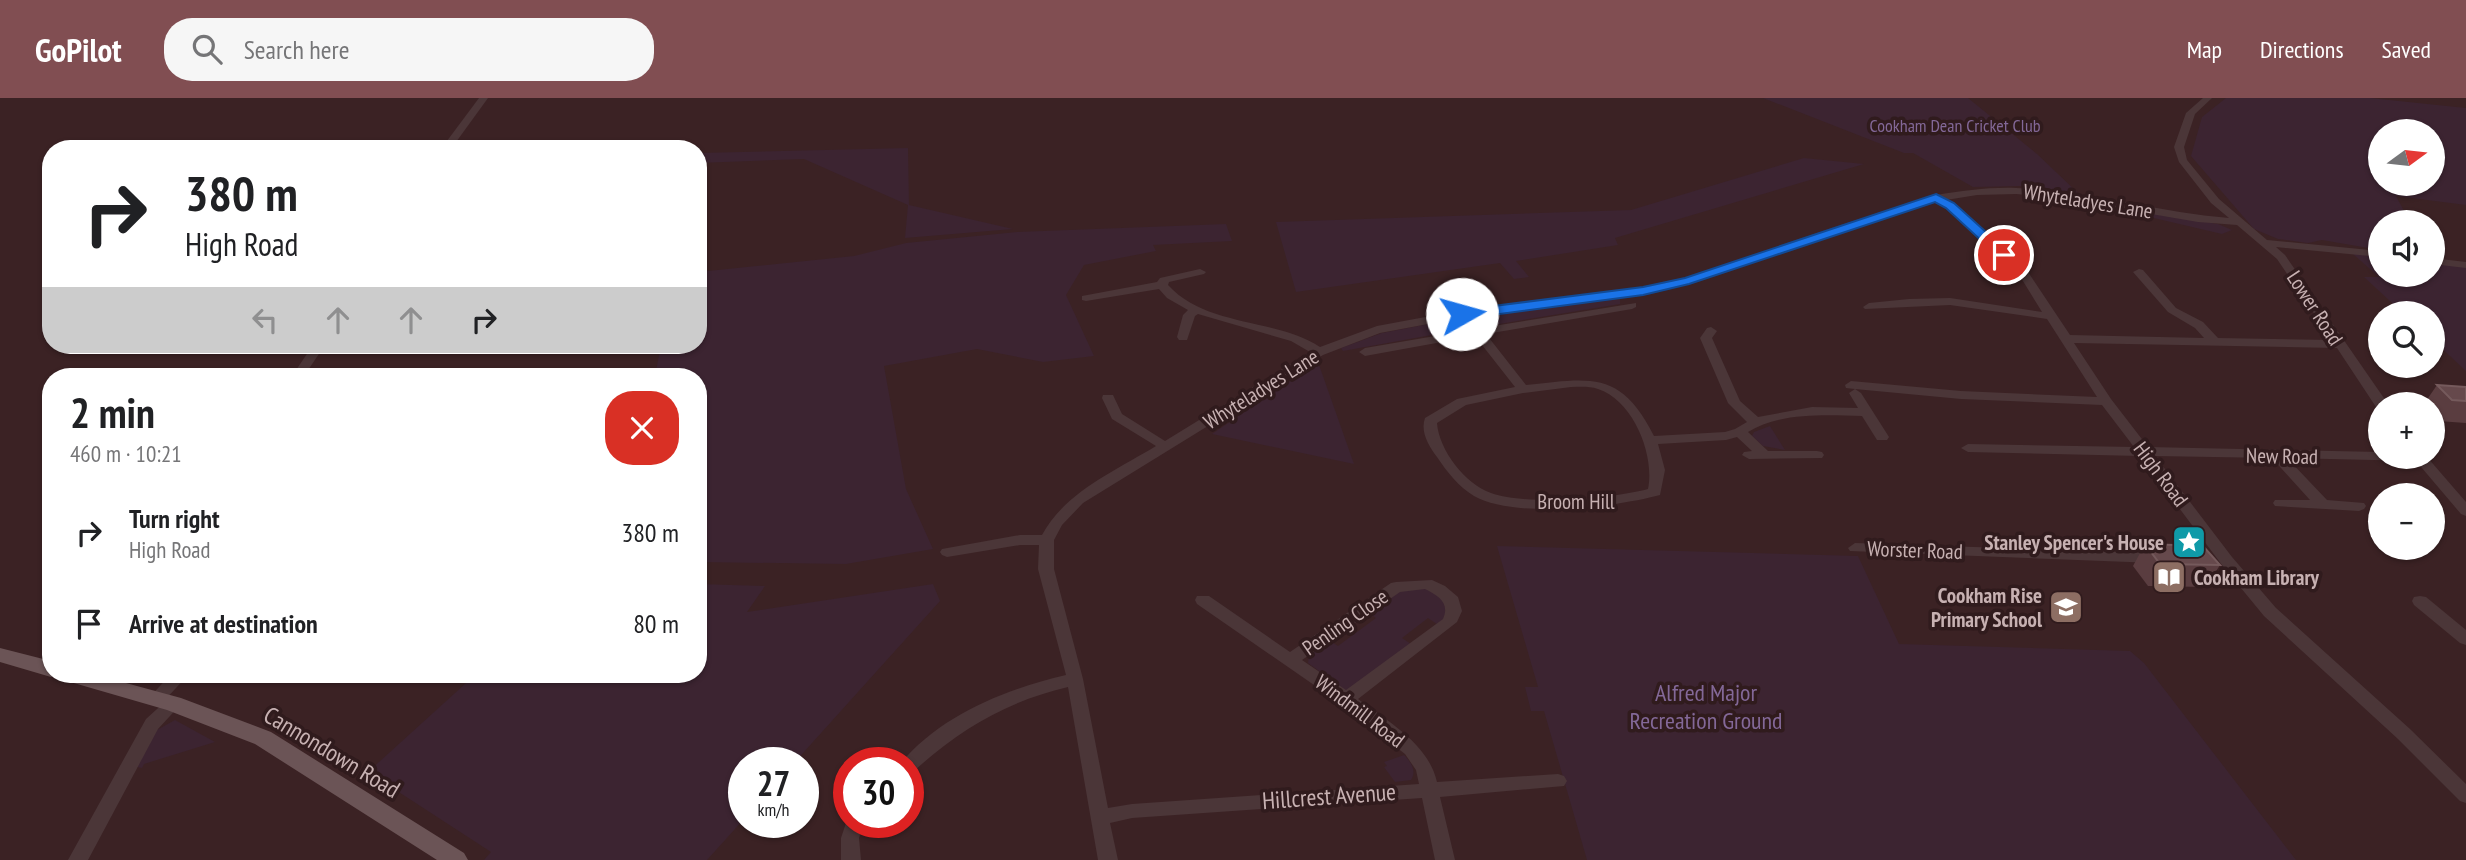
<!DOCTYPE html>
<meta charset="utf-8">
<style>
body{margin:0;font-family:"PT Sans Narrow",sans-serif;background:#f6f6f6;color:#202124;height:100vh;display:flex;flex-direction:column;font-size:26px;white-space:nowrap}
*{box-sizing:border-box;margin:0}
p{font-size:23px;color:#757577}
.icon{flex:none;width:38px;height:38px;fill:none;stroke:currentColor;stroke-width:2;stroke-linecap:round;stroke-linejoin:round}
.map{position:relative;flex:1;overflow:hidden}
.panel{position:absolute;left:42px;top:270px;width:665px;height:315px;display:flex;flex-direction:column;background:#fff;border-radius:28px;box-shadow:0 2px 5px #0004}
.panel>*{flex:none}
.guide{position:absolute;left:42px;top:42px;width:665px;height:214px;border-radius:28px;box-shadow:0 2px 5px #0004;background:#fff;color:#202124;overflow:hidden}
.needle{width:46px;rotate:75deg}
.tools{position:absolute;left:2368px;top:21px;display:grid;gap:14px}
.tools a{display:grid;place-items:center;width:77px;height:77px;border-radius:50%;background:#fff;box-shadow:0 2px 5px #0004;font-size:35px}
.speed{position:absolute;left:728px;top:649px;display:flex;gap:14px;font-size:35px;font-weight:700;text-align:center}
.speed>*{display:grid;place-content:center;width:91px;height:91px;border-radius:50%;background:#fff;box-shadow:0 2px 5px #0004;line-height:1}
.speed small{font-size:18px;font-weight:400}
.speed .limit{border:10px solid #d22;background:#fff;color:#111}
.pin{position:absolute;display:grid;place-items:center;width:60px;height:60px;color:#fff;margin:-30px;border:4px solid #fff;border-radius:50%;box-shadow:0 2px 7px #0007}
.me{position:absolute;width:77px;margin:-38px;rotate:83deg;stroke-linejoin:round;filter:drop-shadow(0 0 5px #0008)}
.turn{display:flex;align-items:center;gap:24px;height:147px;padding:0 28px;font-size:32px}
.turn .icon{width:91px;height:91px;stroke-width:2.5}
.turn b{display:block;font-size:49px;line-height:60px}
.lanes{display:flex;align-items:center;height:66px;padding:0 28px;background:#0003;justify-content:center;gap:35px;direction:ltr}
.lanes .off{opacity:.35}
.round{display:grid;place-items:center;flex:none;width:74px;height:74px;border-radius:28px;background:#f6f6f6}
.head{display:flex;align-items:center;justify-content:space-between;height:119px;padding:0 28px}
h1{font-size:42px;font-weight:600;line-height:52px}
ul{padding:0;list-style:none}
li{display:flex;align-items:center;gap:21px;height:91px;padding:0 28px}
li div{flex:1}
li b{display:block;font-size:26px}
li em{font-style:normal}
header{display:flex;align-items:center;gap:42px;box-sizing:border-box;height:98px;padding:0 35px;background:#814e52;color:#fff}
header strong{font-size:33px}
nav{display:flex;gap:38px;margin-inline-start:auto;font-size:24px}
.search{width:490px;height:63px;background:#f6f6f6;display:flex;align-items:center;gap:18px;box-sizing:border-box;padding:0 24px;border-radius:28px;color:#757577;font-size:26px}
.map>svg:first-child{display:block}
.green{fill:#3c2431;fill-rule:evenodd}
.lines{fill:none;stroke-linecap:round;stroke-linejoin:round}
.minor{fill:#4b3638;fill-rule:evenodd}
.major{fill:#6b5456;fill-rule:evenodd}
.wall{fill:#5a3d40}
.building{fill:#66494c;stroke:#755a5c;stroke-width:2}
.route{fill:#1a73e8;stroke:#114b97;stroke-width:2}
.labels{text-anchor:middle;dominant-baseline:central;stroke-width:7;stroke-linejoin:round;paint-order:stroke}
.far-park-label{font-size:18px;fill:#836898;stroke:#301b1d}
.street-label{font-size:21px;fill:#c7b1b2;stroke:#301b1d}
.poi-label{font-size:21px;font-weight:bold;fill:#c7b1b2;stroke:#301b1d;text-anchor:end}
.near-park-label{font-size:24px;fill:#836898;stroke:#301b1d}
.near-street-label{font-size:24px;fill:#c7b1b2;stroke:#301b1d}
</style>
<header>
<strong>GoPilot</strong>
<div class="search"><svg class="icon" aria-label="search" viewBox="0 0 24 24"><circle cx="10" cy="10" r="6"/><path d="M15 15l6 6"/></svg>Search here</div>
<nav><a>Map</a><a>Directions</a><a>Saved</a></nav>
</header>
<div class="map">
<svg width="2466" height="762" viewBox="0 0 2466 762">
<rect width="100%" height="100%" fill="#3b2224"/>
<g class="green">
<polygon points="1763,0 1968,0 2037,56 2078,95 2021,88 1973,89 1913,55 1904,55"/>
<path d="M2226 0H2370L2466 10V107L2396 98 2410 124H2380V152L2322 142 2308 145 2278 141 2254 131 2191 58 2202 19ZM2380 33H2432V86H2380Z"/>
<polygon points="908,50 909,107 1013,131 905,140 908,107 804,61 698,65 698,55"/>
<polygon points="1804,60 1864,66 1615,140 1618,147 1516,163 1529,179 1514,181 1500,165 1296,194 1276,124 1631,112"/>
<polygon points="2094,106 2218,126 2232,132 2222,136"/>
<polygon points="1226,126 1232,143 1153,147 1156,153 1084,167 1066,197 1094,258 1043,264 977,251 884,268 906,391 933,451 846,466 698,464 698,278 655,278 661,247 698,247 698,174 854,158 906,145 1017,134"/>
<polygon points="2352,155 2380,159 2380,177 2432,177 2433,165 2466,168 2466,273 2433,242 2432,215 2403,215 2364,179 2379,179"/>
<polygon points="1620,201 1620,206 1493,227 1479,222 1483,219"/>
<polygon points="1444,223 1453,224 1458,229 1454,233 1343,253 1341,250 1382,235"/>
<polygon points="1318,264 1354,366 1212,336"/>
<polygon points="1770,328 1785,352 1763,348 1752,338 1754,334"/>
<polygon points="1497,448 1858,458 1899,546 2130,553 2144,565 2296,762 1587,762 1544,613 1531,613 1525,589 1538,589"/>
<polygon points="698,486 765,488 747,514 933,486 940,503 794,665 744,665 744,721 707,762 484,762 491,754 368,674 476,576 698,576"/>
<polygon points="1423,487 1445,502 1445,520 1437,526 1428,520 1402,540 1411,546 1355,591 1345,592 1308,565 1309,558 1330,543 1338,548 1376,520 1368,514 1400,490"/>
<polygon points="175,622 215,644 144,666 142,670 137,669 157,632"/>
<path d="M1404 657C1411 664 1417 673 1411 682L1395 684 1384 669 1387 668 1384 664Z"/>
</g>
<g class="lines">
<g class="minor">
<polygon points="479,0 488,0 451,51 441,51"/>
<path d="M2203 0H2212L2195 16 2184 49 2187 62 2219 101 2267 142 2380 153V159L2276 149 2285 157 2388 306 2376 309 2337 250 2074 245 2111 301 2148 349 2380 354V359H2427L2466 404V418L2461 416 2416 363 2287 360 2327 402 2364 405 2366 408 2364 411 2359 413 2275 408 2273 405 2275 402H2310L2272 360 2155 358 2232 459 2276 510 2410 631 2466 686V705L2460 703 2398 641 2264 518 2222 467 2140 358 1968 354 1961 350 1968 346 2134 349 2102 307 1961 301 1855 291 1861 295 1889 339 1887 342H1877L1862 318C1827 317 1779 314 1748 334L1768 353H1817L1822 354 1824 357 1822 360 1749 361 1742 357 1744 354 1752 353 1737 339 1726 342 1658 346 1665 372 1660 397C1616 409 1514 421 1474 398 1459 389 1447 374 1437 359 1429 348 1420 334 1425 320L1457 301 1515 289 1475 238 1365 258 1359 254 1365 250 1470 232 1460 220 1380 235 1323 257 1083 405 1062 427 1054 442V471L1083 581 1108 710 1132 706 1419 686 1416 672 1405 656 1340 605 1197 506 1195 502 1197 498H1209L1290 554 1391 485 1396 484 1432 482 1445 488 1458 499 1462 513 1457 524 1358 601C1388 624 1428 645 1437 684L1558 676 1564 678 1567 683 1564 688 1440 699 1455 762H1435L1422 700 1132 720 1110 725 1118 762H1098L1068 589C1008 603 960 631 914 673L908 675V665H901C941 617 1006 591 1066 577L1038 471 1039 447H1020L947 459 942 457 940 454 942 451 1020 437H1042C1065 394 1115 373 1156 348L1112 321 1102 300 1103 297H1113L1122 316 1165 343 1310 254 1291 243 1198 216 1195 218 1187 242H1179L1177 239 1183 217 1188 212 1167 200 1159 191 1086 203 1082 202V198L1157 184 1160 180 1200 171 1206 174 1204 176 1169 184 1168 187C1206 229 1275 220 1320 249L1377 228 1463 212 1643 190 1686 180 1936 97C1963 93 1989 89 2016 90 2088 93 2158 114 2229 120L2211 105 2179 64 2174 49 2186 15ZM2016 96 2052 99 2198 124 2237 127 2277 161 2332 242 2218 240 2203 224 2176 210 2143 172 2139 171 2133 174 2168 214 2195 230 2204 240 2070 237 2026 171 1946 102 1977 97ZM1935 104 1946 110 2018 175 2042 214 1950 200 1909 201 1869 205 1863 209 1865 211 1950 207 2047 221 2097 299 1961 293 1851 283 1845 287 1846 290 1855 291 1849 295 1858 310 1812 309 1758 319 1740 303 1712 240 1717 233 1711 229 1707 230 1700 240 1728 305 1747 324 1735 331 1725 334 1654 338C1621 272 1591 280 1526 287L1486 236 1632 211 1636 209V205L1481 230 1471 218 1643 196 1689 186ZM1571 289C1580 289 1589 288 1598 291 1634 303 1655 358 1648 391 1609 401 1529 408 1491 395 1465 386 1439 352 1437 325L1466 307 1523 295ZM1425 491C1439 498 1450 505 1443 521L1346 592 1302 562 1400 494Z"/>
<polygon points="2432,160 2466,164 2466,170 2432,166"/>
<polygon points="313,247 325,247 304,278 292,278"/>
<polygon points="1855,445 2155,455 2163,460 2155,465 1850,453 1848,450"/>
<polygon points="2420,498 2426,499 2466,532 2466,547 2460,545 2414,507 2412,503 2414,499"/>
<polygon points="171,576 189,576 162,605 156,607 150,605 148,601"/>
<polygon points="173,600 179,602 181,606 158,631 88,762 68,762 146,621 167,602"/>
<polygon points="848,719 849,724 864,724 859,740 861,762 841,762 841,740"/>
</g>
<polygon class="major" points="0,550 51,563 51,576 93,576 181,600 271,634 464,755 468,762 437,762 255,646 167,612 60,581 57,577 51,579 0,564"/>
</g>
<g class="wall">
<polygon points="2437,287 2466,289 2466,325 2438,323 2432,316 2432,306 2424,306"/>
<polygon points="2145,446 2220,467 2206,489 2148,488 2133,468"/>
</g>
<g class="building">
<polygon points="2437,287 2466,289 2466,303 2452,302"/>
<polygon points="2145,446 2203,448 2220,467 2160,466"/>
</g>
<polygon class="route" points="1936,96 1954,105 2008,154 2008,159 1999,159 1946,110 1935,104 1689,186 1643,197 1462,221 1456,216 1462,212 1643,189 1685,180"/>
<defs>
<g id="sight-square" transform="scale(1.75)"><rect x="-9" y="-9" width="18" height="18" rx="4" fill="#0f9aa8" stroke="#301b1d"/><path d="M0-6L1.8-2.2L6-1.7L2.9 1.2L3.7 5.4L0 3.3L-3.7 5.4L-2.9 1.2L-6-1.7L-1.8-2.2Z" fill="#fff"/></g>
<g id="library-square" transform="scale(1.75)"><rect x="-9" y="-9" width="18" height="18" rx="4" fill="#8d6e63" stroke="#301b1d"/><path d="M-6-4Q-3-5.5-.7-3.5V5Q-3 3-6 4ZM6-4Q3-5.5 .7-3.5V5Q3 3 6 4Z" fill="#fff"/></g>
<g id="school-square" transform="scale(1.75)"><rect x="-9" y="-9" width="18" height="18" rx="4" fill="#8d6e63" stroke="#301b1d"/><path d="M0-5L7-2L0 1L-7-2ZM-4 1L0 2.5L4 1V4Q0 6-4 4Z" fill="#fff"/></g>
</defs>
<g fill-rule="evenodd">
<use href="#sight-square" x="2189" y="444"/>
<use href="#library-square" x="2169" y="479"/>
<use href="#school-square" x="2066" y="509"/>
</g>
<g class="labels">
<g class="far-park-label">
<text x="1955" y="27">Cookham Dean Cricket Club</text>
</g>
<g class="street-label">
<text transform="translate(2088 103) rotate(9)">Whyteladyes Lane</text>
<text transform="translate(2315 210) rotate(57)">Lower Road</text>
<text transform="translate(1261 291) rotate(-32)">Whyteladyes Lane</text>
<text transform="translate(2282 358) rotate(1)">New Road</text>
<text transform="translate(2161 376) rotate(53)">High Road</text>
<text x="1576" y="403">Broom Hill</text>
<text transform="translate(1915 452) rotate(2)">Worster Road</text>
<text transform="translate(1345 524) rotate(-35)">Penling Close</text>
<text transform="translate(1360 613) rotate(37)">Windmill Road</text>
</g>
<g class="poi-label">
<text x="2164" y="444">Stanley Spencer's House</text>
<text x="2194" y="479" text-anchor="start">Cookham Library</text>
<text x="2042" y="497">Cookham Rise<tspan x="2042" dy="24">Primary School</tspan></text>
</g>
<g class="near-park-label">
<text x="1706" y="594">Alfred Major<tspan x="1706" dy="28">Recreation Ground</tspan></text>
</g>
<g class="near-street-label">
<text transform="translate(332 654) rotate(31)">Cannondown Road</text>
<text transform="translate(1329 698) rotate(-4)">Hillcrest Avenue</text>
</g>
</g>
</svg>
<div class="tools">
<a><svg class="needle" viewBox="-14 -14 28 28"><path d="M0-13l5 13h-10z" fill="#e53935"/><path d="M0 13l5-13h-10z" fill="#757577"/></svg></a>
<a><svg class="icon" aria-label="sound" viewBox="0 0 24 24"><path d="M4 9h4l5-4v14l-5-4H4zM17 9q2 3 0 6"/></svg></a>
<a><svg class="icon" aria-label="search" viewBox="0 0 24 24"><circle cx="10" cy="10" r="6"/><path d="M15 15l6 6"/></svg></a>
<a>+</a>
<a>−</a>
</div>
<div class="speed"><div>27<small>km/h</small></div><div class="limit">30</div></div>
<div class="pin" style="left:2004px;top:157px;background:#d93025"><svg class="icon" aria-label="arrive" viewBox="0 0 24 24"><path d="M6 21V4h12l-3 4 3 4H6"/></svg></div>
<svg class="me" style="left:1462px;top:216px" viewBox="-20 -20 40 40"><circle r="19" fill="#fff"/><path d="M0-13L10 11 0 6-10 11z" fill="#1a73e8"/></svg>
<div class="guide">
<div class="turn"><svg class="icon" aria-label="right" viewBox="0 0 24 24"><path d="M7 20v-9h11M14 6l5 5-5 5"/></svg><div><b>380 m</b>High Road</div></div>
<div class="lanes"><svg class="icon off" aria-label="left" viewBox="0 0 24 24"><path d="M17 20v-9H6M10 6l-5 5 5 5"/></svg><svg class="icon off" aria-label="ahead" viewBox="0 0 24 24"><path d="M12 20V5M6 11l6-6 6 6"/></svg><svg class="icon off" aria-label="ahead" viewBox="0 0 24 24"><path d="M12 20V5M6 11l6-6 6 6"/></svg><svg class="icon" aria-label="right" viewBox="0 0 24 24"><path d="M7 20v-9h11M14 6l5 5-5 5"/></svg></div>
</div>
<section class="panel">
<div class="head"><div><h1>2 min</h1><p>460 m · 10:21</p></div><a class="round" style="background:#d93025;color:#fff"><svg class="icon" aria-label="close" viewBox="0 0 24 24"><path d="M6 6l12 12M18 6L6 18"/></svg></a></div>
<ul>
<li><svg class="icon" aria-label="right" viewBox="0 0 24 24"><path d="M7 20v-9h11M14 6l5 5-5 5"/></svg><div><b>Turn right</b><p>High Road</p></div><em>380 m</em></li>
<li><svg class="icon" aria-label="arrive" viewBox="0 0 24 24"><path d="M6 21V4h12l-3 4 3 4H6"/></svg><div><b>Arrive at destination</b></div><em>80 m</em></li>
</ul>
</section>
</div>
